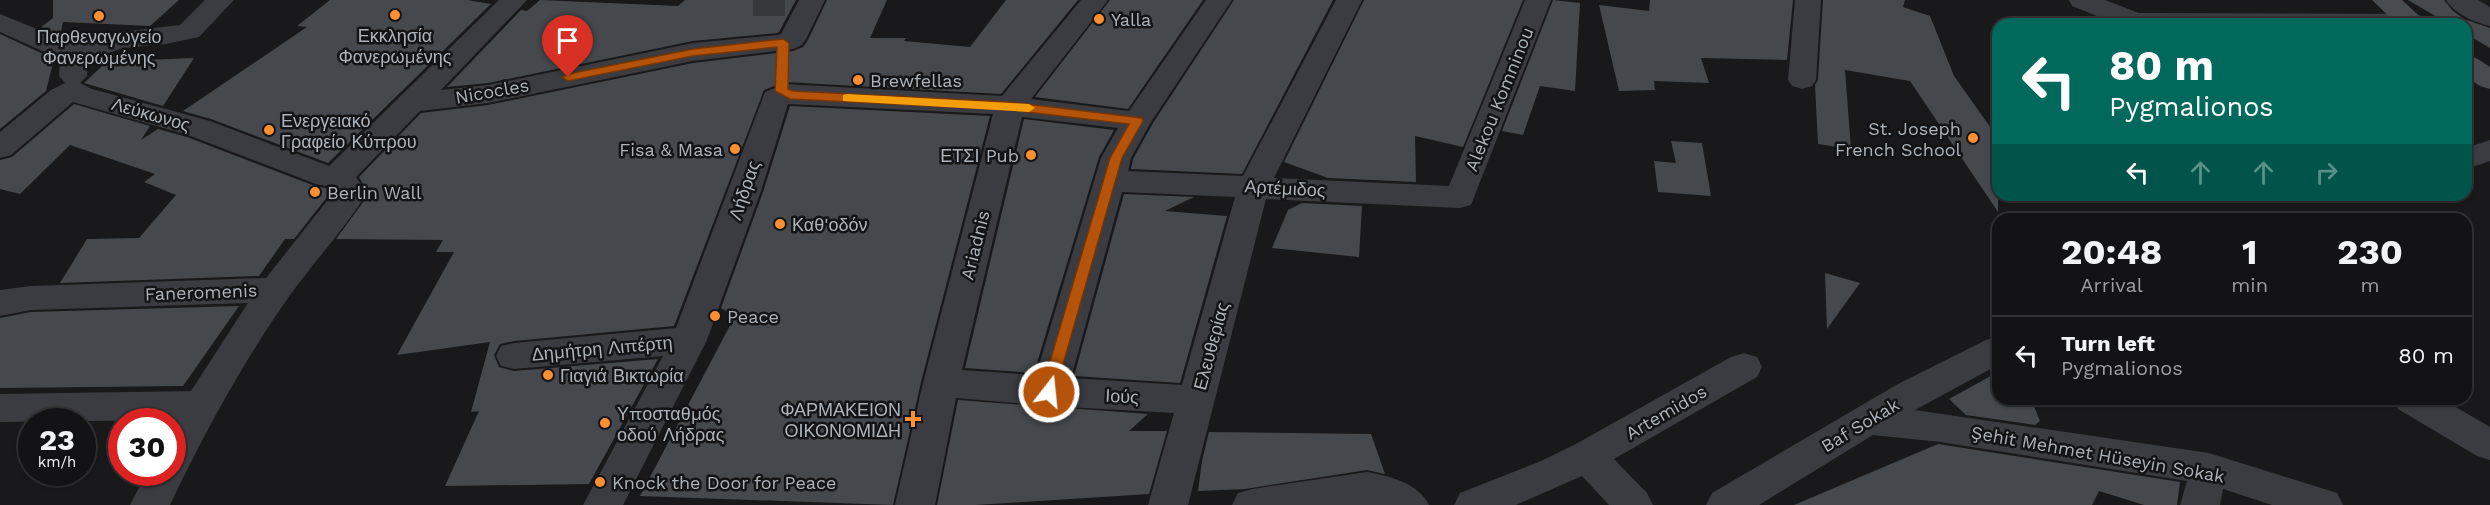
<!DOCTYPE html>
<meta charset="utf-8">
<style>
body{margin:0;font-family:"Work Sans",sans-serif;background:#202022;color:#f1f3f6;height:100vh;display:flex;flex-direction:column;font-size:22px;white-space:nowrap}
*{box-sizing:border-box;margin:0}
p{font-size:20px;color:#9d9ea0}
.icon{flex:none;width:33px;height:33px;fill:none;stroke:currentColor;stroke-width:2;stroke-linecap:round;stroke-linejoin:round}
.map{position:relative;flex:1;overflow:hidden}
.panel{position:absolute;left:1992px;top:213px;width:480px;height:192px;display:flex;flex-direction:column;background:#131315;border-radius:18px;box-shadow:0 2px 4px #0004,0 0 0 2px #323234}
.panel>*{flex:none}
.guide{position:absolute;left:1992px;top:18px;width:480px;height:183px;border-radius:18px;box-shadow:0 2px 4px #0004,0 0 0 2px #323234;background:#00695c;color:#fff;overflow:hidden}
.speed{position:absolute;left:18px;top:408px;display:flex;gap:12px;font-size:30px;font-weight:700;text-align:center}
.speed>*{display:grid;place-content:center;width:78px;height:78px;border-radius:50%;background:#131315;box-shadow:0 2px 4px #0004,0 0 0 2px #323234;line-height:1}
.speed small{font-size:15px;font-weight:400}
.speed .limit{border:9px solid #d22;background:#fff;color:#111}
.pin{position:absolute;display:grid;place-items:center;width:51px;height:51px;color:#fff;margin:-62px -26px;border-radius:50% 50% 50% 0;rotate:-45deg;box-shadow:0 0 6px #0007}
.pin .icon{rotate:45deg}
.me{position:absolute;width:66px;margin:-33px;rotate:16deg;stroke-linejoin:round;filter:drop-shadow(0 0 4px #0008)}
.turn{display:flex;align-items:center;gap:21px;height:126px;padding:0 18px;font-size:27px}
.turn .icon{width:78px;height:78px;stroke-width:2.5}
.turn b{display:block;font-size:42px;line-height:51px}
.lanes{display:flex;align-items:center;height:57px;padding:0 18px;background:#0003;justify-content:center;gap:30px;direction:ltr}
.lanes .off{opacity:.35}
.eta{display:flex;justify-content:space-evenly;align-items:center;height:102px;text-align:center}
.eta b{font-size:36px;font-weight:700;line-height:42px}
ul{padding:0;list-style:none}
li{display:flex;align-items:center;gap:18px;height:78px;padding:0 18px;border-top:2px solid #323234}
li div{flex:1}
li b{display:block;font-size:22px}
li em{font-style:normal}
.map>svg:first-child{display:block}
.building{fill:#45484c}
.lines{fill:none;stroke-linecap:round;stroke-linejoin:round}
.street-tunnel{stroke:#36383c;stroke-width:32;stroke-dasharray:32 16;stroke-linecap:butt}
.street{fill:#3a3c41;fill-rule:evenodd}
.secondary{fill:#484c51;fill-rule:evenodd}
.route{fill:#b45309;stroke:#753606;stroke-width:1.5}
.slow{fill:#f59e0b}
.poi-dot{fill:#fd8f30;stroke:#141417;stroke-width:2}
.labels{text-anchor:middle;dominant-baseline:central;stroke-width:5;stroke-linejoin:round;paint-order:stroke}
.poi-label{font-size:18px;fill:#abb3bc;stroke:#141417;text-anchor:start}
.street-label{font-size:18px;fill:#abb3bc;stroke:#141417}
</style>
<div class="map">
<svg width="2490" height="505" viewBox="0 0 2490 505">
<rect width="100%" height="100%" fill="#19191c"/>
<g class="building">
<polygon points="53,0 179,0 150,26 63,22 60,36 40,28 53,18"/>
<polygon points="330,0 467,0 491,4 328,163 211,119 183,111 307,27 297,26"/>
<polygon points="540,0 678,6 685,0 796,0 779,32 777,33 693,41 488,83 447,87 521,10 527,11"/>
<polygon points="827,0 887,0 870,38 906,38 904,41 970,47 1006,0 1078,0 1001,94 785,82 764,90 674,326 514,341 500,344 494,355 499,367 514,371 658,359 589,484 445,486 479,411 471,412 490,342 397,355 454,252 436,252 443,240 336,239 369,194 359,177 421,113 488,105 693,63 793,51 803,47 808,40"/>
<polygon points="1110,0 1203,0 1128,109 1035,97"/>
<polygon points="1234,0 1333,0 1242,174 1131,169 1133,159 1153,123"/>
<polygon points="1364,0 1523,0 1463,147 1415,136 1416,182 1328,178 1284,162"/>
<polygon points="1553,0 1580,3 1575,91 1540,86 1523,135 1502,131"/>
<polygon points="1650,0 1793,0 1787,60 1701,58 1709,83 1654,81 1655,90 1619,91 1599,5 1649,11"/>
<polygon points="1823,0 1905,0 1903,7 1930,16 1954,76 1998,138 1998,212 1910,81 1845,70 1851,149 1818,144 1815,85 1818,80"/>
<polygon points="2408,0 2444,0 2453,11 2464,19 2490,28 2490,48 2466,34 2466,24 2449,24"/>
<polygon points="0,34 54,59 46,91 0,129"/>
<polygon points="116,53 151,54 145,60 194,58 163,106 84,83"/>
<polygon points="74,104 150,126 141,140 158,129 187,137 315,186 330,189 331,192 294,239 285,239 259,276 60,283 87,239 139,238 176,195 144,182 155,174 70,145 20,194 0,189 0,160 12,157"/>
<polygon points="790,106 990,116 921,382 893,505 640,496 735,316 721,308 763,192"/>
<polygon points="1024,119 1114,130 1099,157 1034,373 965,368"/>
<polygon points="1671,141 1702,143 1711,196 1658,192 1654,161 1676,163"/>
<polygon points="1124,194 1194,197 1165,211 1227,216 1180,383 1074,376"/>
<polygon points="1302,203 1362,206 1359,257 1272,248 1288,210"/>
<polygon points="1825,273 1860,283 1827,329"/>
<polygon points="239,306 183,386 0,388 0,318 31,312"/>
<polygon points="1998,372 1998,399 2031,399 2040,421 2035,425 1966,415 1949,399"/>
<polygon points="958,400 1148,414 1129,431 1167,431 1149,494 976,505 937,505"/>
<polygon points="1209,432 1371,434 1385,474 1367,470 1245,489 1198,491 1202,461"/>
<polygon points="1938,444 2180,482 2177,505 2144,505 2099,491 2092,505 1794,505"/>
</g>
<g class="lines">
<polyline class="street-tunnel" points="753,0 801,0"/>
<g class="street">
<path d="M205 0H234L199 37 166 44 123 48 88 60 87 76 80 83 92 89 210 121 329 166 499 0H527L441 90 488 85 693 43 777 35 781 34 799 0H825L806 39 802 45 793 49 693 61 488 103 420 111 356 177 367 193C346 227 314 262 290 295 243 362 204 433 170 505H130L147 472H172L174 420 0 422V394L191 391 248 303 31 310 0 316V290L31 286 266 278 334 192 331 187 316 184 188 135 73 102 11 155 0 158V132L51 90 65 83 59 76 60 59 0 32V14L76 45 120 32 180 25Z"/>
<path d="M1081 0H1108L1031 99 1129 111 1206 0H1232L1151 122 1131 158 1128 171 1243 176 1336 0H1362L1274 178 1449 186 1525 0H1551L1471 205 1460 208 1266 199 1188 505H1148L1174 413 1049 406 956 398 935 505H895L923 383 993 114 788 104 761 191 707 340 623 505H583L663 356 514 369 501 366 496 356 501 346 514 343 676 328 765 92 785 84 1002 96ZM1022 117 1118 128 1101 158 1036 375 962 370ZM1122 192 1235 197 1182 385 1071 378Z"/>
<polygon points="1795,0 1821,0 1816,80 1812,86 1802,89 1792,86 1788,80"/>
<polygon points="2069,0 2105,0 2139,13 2412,14 2422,16 2426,22 2424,24 2117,24 2072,6"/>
<path d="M2446 0H2478L2490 7V26C2475 23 2454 13 2446 0Z"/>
<polygon points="2490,140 2490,161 2466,169 2466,148"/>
<polygon points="1998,336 1998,365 1915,410 2209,453 2337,493 2343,505 2272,505 2223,489 2220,505 2180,505 2187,481 1940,442 1873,435 1759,505 1706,505 1712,493 1898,384 1986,340"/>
<polygon points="1744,353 1757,357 1762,367 1757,377 1614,459 1647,493 1653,505 1609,505 1582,476 1516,505 1454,505 1460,493 1541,461 1574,445 1731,357"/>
<polygon points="2393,399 2442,399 2490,427 2490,460 2477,456 2398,409"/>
<path d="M1367 472C1390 476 1418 483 1429 505H1232L1238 493 1252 489Z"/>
</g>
<g class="secondary">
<polygon points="2372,0 2402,0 2428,24 2397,24"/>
<polygon points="2466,55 2476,58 2490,67 2490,89 2480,86 2466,77"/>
</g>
</g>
<polygon class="route" points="783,39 789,43 788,89 793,91 1010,102 1142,118 1143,121 1122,158 1054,396 1043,396 1041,392 1110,158 1129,124 1010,110 790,99 775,91 777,47 693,56 568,81 562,77 568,74 693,49"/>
<polygon class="slow" points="847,94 1029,104 1035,108 1029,112 843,101 843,95"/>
<g class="poi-dot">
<circle cx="395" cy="15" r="6"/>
<circle cx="99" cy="16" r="6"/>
<circle cx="1099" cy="19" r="6"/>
<circle cx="858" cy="80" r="6"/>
<circle cx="269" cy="130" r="6"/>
<circle cx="1973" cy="138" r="6"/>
<circle cx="735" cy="149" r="6"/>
<circle cx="1031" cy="155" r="6"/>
<circle cx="315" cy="192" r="6"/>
<circle cx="780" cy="224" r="6"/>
<circle cx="715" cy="316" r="6"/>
<circle cx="548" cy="375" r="6"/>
<path d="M910 410h6v6h6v6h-6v6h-6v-6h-6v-6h6z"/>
<circle cx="605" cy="423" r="6"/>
<circle cx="600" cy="482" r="6"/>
</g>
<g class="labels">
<g class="poi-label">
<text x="1111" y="19">Yalla</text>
<text x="395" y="35" text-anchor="middle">Εκκλησία<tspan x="395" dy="21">Φανερωμένης</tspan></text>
<text x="99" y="36" text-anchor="middle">Παρθεναγωγείο<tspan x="99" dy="21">Φανερωμένης</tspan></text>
<text x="870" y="80">Brewfellas</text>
<text x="281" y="120">Ενεργειακό<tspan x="281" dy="21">Γραφείο Κύπρου</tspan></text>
<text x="1961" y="128" text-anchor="end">St. Joseph<tspan x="1961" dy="21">French School</tspan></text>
<text x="723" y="149" text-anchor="end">Fisa &amp; Masa</text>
<text x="1019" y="155" text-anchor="end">ΕΤΣΙ Pub</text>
<text x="327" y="192">Berlin Wall</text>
<text x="792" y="224">Καθ'οδόν</text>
<text x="727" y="316">Peace</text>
<text x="560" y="375">Γιαγιά Βικτωρία</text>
<text x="901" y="409" text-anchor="end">ΦΑΡΜΑΚΕΙΟΝ<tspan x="901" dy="21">ΟΙΚΟΝΟΜΙΔΗ</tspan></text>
<text x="617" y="413">Υποσταθμός<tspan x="617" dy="21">οδού Λήδρας</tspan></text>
<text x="612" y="482">Knock the Door for Peace</text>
</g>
<g class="street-label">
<text transform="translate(492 91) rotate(-10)">Nicocles</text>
<text transform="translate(1499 99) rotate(-68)">Alekou Komninou</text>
<text transform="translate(151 114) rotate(16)">Λεύκωνος</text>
<text transform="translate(1285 188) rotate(3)">Αρτέμιδος</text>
<text transform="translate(744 190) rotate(-71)">Λήδρας</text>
<text transform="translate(975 245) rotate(-76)">Ariadnis</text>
<text transform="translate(201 292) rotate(-2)">Faneromenis</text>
<text transform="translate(1211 346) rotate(-75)">Ελευθερίας</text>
<text transform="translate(602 348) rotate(-5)">Δημήτρη Λιπέρτη</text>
<text transform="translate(1122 396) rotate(3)">Ιούς</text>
<text transform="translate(1666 412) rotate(-30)">Artemidos</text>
<text transform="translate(1860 425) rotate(-31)">Baf Sokak</text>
<text transform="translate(2098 454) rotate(10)">Şehit Mehmet Hüseyin Sokak</text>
</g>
</g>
</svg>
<div class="speed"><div>23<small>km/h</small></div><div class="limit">30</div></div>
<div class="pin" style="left:568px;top:77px;background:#d93025"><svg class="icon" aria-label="arrive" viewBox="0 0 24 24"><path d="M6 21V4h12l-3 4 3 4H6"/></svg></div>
<svg class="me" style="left:1049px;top:392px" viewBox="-20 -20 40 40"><circle r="17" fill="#b45309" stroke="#fff" stroke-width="3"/><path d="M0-11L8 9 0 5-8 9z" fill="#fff"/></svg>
<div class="guide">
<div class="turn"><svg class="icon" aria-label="left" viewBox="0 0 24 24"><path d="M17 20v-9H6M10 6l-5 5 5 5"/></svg><div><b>80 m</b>Pygmalionos</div></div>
<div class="lanes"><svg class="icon" aria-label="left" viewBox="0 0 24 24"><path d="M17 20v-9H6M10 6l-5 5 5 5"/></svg><svg class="icon off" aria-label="ahead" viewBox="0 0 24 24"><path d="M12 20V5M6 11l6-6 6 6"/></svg><svg class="icon off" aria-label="ahead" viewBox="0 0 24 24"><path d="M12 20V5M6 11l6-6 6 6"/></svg><svg class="icon off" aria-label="right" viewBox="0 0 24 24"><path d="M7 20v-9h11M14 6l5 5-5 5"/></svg></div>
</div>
<section class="panel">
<div class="eta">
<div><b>20:48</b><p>Arrival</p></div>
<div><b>1</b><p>min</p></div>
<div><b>230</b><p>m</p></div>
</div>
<ul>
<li><svg class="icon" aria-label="left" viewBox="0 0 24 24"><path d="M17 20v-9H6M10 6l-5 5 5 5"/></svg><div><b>Turn left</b><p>Pygmalionos</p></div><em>80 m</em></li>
</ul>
</section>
</div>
